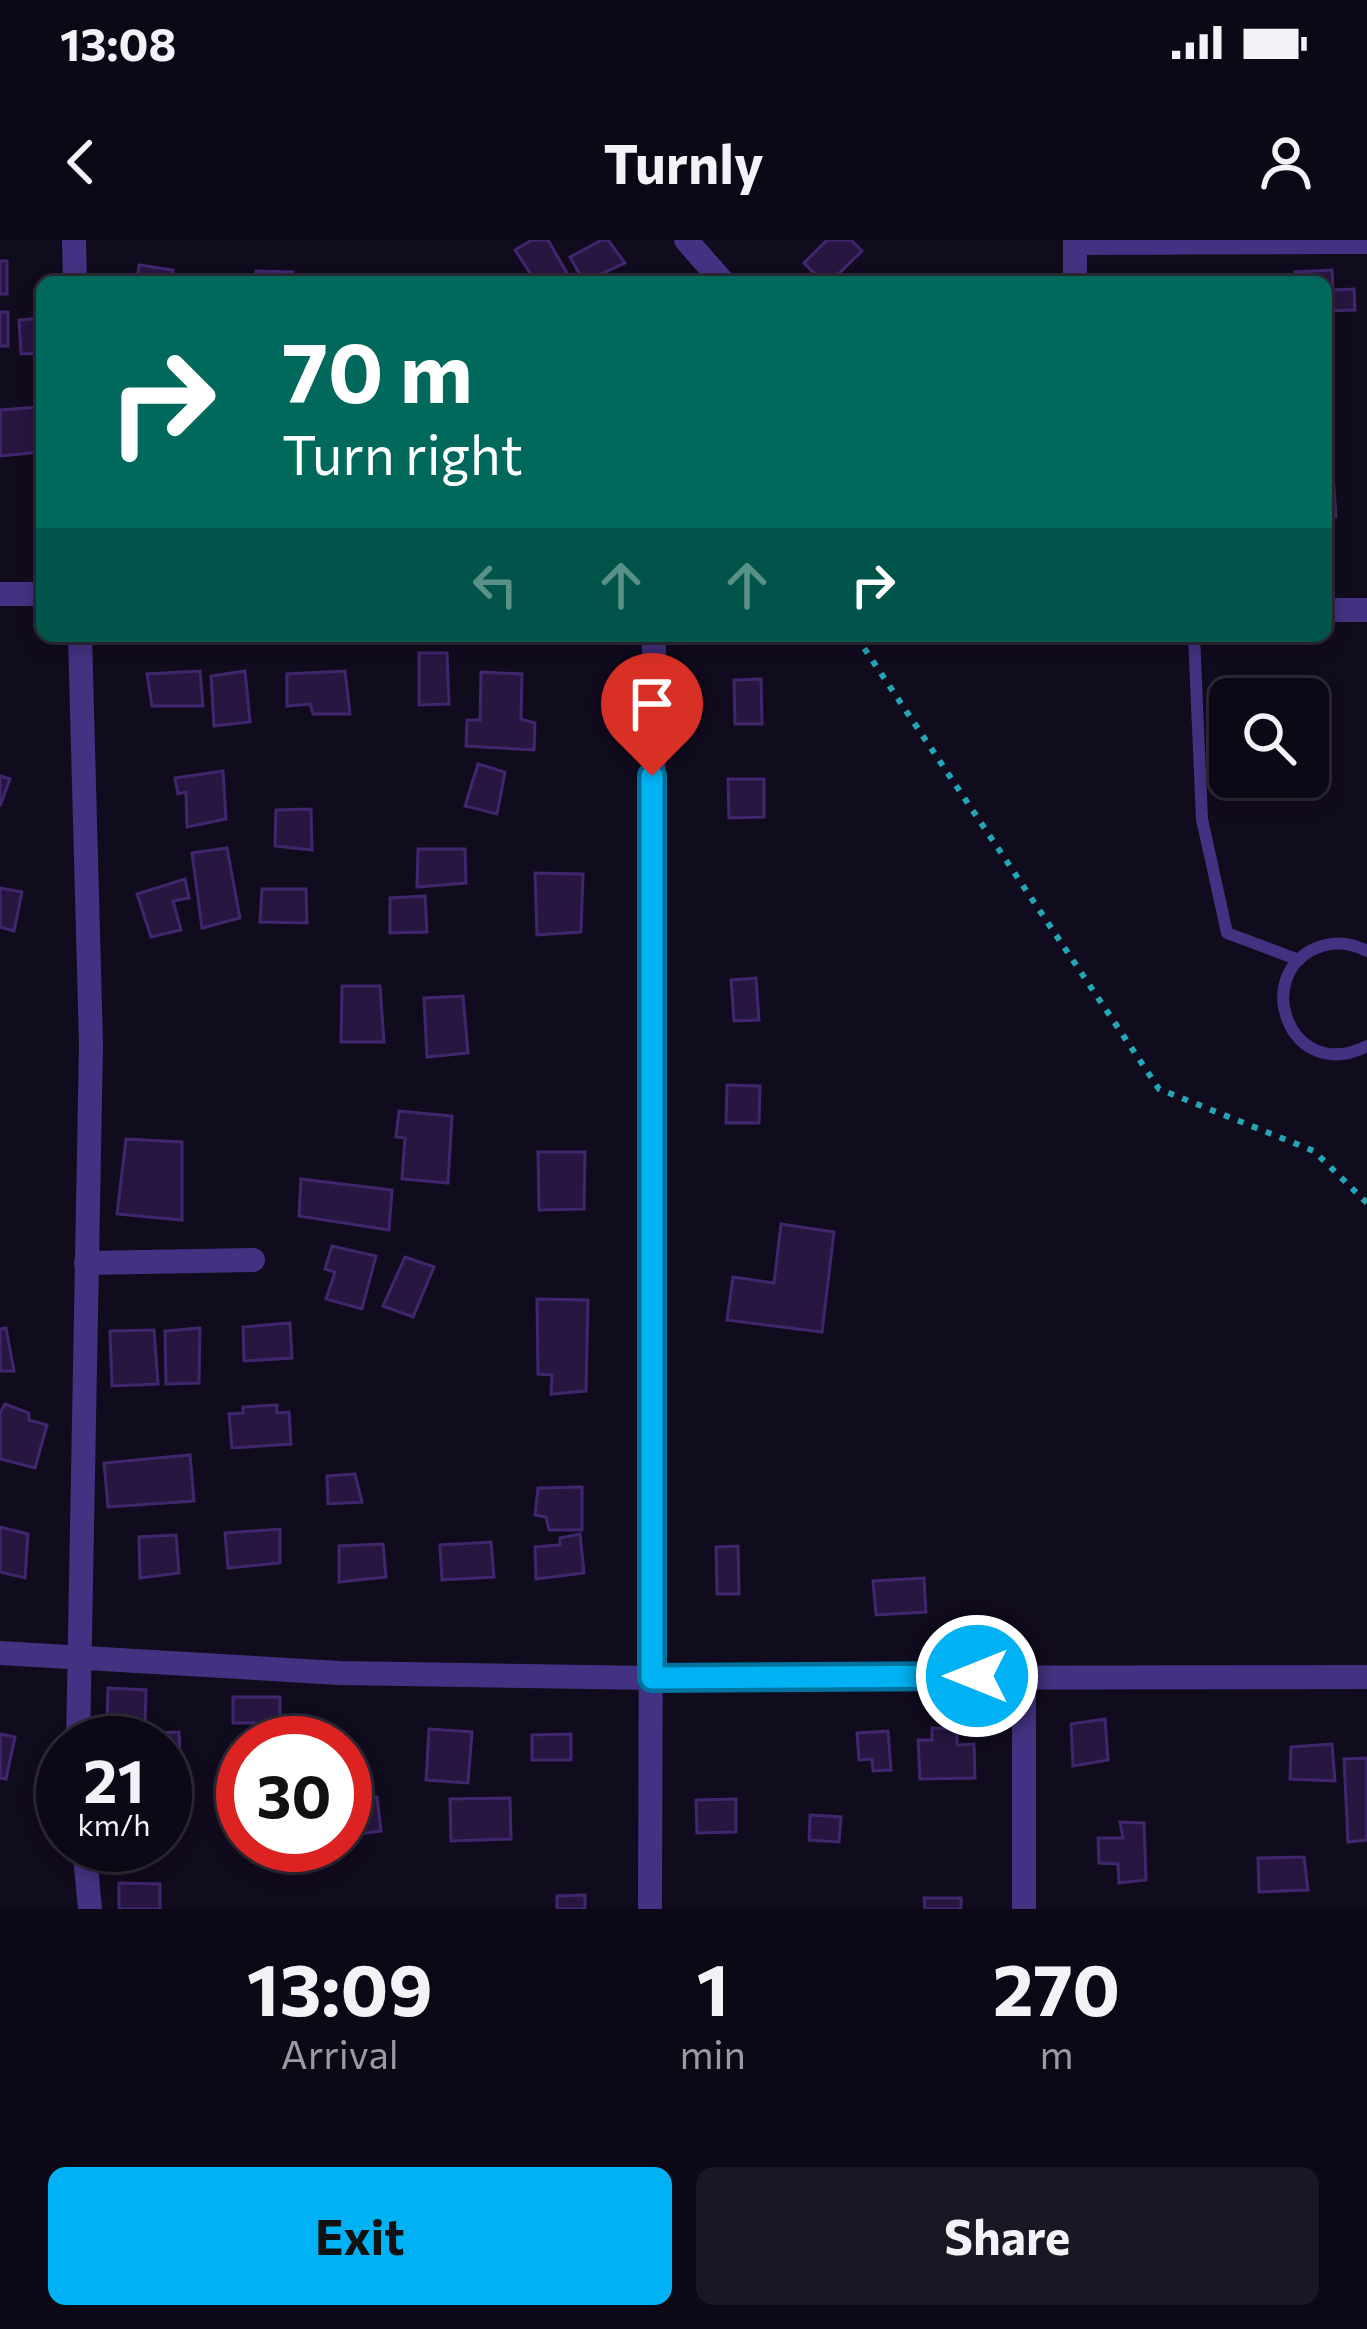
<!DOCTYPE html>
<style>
body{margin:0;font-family:Commissioner,sans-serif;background:#1b1623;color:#f1f3f6;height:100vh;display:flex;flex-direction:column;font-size:45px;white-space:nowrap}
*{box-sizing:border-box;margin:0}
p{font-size:39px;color:#9a9aa1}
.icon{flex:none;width:66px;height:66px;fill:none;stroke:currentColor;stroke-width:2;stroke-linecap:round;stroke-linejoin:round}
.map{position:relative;height:1669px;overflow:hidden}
.details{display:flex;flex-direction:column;background:#0d0816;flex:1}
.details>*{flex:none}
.top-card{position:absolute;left:36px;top:36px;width:1296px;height:366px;border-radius:18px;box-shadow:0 6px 18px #0003,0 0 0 3px #2d2935;background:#00695c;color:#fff;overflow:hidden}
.tools{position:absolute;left:1209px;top:438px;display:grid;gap:24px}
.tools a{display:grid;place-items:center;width:120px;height:120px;border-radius:18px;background:#0d0816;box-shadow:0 6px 18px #0003,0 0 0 3px #2d2935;font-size:60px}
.speed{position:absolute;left:36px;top:1476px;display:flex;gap:24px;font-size:60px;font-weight:700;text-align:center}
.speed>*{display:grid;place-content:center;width:156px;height:156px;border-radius:50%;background:#0d0816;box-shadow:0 6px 18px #0003,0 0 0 3px #2d2935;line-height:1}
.speed small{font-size:30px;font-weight:400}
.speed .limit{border:18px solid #d22;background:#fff;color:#111}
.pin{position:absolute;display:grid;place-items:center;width:102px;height:102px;color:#fff;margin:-123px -51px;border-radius:50% 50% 50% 0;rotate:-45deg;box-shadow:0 0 12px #0007}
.pin .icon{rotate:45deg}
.me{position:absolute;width:132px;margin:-66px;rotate:270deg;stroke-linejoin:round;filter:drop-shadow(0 0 9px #0008)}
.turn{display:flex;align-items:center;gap:42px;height:252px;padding:0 48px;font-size:54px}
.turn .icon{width:156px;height:156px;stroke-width:2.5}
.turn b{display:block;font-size:84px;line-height:102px}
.lanes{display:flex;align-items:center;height:114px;padding:0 48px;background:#0003;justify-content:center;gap:60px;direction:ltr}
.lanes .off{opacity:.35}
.eta{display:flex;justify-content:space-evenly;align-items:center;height:204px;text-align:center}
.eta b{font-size:72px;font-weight:700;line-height:84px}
.action{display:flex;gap:24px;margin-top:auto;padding:24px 48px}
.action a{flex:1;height:138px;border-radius:18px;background:#00b1f3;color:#111;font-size:48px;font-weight:700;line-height:138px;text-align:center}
.action a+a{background:#1b1623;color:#f1f3f6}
.status{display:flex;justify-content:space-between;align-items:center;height:84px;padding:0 60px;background:#0d0816;direction:ltr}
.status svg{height:33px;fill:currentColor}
header{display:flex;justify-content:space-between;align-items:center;height:156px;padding:0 48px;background:#0d0816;font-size:54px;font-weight:700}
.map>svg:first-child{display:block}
.building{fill:#261640;stroke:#41266e;stroke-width:3}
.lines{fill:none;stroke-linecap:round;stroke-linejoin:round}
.path{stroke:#25a6b6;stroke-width:6;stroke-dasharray:6 9;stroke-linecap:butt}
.service{stroke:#433281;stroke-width:12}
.minor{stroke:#433281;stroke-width:24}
.route-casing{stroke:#00739e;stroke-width:30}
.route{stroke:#00b1f3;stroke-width:21}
</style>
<div class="status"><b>13:08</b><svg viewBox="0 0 49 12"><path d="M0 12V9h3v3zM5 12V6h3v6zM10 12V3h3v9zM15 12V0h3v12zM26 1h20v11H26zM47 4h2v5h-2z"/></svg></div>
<header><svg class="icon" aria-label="back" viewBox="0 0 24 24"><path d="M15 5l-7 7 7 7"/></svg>Turnly<svg class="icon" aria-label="person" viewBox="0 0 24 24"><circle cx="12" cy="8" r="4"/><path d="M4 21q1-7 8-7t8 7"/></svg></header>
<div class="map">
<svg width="1367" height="1669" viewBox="0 0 1367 1669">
<rect width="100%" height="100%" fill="#110b1e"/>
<g class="building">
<polygon points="532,0 548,0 572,42 536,42 515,10"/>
<polygon points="602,0 608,0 625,23 584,42 570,17"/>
<polygon points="827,0 851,0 862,11 830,42 823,42 804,23"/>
<rect x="0" y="21" width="7" height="33"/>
<polygon points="139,25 173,30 172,42 137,42"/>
<polygon points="1332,30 1333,50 1354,49 1355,70 1326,71 1326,42 1289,42 1296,42 1295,32"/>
<polygon points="256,31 293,32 293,42 256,42"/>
<rect x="0" y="72" width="8" height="34"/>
<polygon points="42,78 42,113 21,114 19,80"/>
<polygon points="38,167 42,212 0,216 0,170"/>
<polygon points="1326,247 1334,247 1336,277 1326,278"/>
<polygon points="419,413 447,413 449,464 419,465"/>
<polygon points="200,431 203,466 152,466 147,434"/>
<polygon points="245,431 250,482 214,486 211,436"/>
<polygon points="345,431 350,474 313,474 310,464 287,466 287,434"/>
<polygon points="481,432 522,434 521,479 535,483 534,510 466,506 467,480 480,480"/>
<polygon points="761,439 762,484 735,484 734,440"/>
<polygon points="478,524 505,532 497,574 465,566"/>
<polygon points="223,531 226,579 187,587 186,552 178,554 175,538"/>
<polygon points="0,536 10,539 0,566"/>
<polygon points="728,539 764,539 764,577 729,578"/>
<polygon points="311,569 312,610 275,606 276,570"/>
<polygon points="227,608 240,678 202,688 192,613"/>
<polygon points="418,609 465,609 466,643 417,647"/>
<polygon points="535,633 583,634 581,692 537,695"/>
<polygon points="185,639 189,658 173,661 181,690 151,697 137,654"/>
<polygon points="0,648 22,652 14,691 0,687"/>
<polygon points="262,649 306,649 307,683 260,682"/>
<polygon points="425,656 427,692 390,693 390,658"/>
<polygon points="756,738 759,780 734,781 731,740"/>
<polygon points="342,746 380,746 384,802 341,802"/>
<polygon points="463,756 468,813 427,817 424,758"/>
<polygon points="727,845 760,846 759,883 726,883"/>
<polygon points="399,871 452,876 448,943 402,939 405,898 396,897"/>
<polygon points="126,899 182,902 182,980 117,974"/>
<polygon points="538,912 585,912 584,969 539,970"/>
<polygon points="301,939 392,950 389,990 299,976"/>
<polygon points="781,984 834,992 822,1092 727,1080 733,1037 774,1043"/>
<polygon points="332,1006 376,1016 362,1069 326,1059 335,1032 325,1029"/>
<polygon points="405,1017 434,1027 413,1077 383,1066"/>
<polygon points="537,1059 588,1060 586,1151 551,1154 552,1135 538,1134"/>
<polygon points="290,1083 292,1118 244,1121 243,1087"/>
<polygon points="6,1088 14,1131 0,1131 0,1089"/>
<polygon points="200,1088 199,1143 166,1144 165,1091"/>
<polygon points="154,1090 158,1144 112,1146 110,1091"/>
<polygon points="5,1164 29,1173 29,1180 47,1185 35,1228 0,1219 0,1173"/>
<polygon points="277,1165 277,1173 289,1172 291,1204 232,1208 229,1174 243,1173 243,1167"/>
<polygon points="190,1215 194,1261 108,1267 104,1223"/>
<polygon points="355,1234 362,1262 328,1264 327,1236"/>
<polygon points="582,1247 582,1290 549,1290 546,1277 535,1275 538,1248"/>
<polygon points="0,1287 28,1294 25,1338 0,1332"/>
<polygon points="280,1289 280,1323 228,1328 225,1293"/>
<polygon points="580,1294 584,1333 536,1339 535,1307 560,1305 560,1298"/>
<polygon points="176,1295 179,1333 140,1338 139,1297"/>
<polygon points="491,1302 494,1337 442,1340 440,1305"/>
<polygon points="383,1304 386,1337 339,1342 339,1306"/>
<polygon points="738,1306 739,1354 717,1354 716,1307"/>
<polygon points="924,1338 926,1372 876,1375 873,1341"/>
<polygon points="108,1448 146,1450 145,1484 107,1483"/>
<rect x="233" y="1457" width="47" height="26"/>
<polygon points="1105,1479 1108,1520 1073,1526 1071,1484"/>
<polygon points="932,1488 957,1488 957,1505 974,1504 975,1538 920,1539 918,1500 932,1500"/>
<polygon points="429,1489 472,1492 468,1543 426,1540"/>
<polygon points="888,1491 891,1530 873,1531 872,1519 859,1520 857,1493"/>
<polygon points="179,1492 181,1530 165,1530 165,1503 130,1503 129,1494"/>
<polygon points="0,1494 15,1497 6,1539 0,1538"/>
<polygon points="571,1494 571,1520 532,1520 532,1495"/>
<rect x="246" y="1496" width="45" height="7"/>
<polygon points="1332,1504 1335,1541 1290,1539 1291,1507"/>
<polygon points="1367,1518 1367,1600 1348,1602 1344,1519"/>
<polygon points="377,1557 381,1591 345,1596 345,1561"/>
<polygon points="510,1558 511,1599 451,1601 450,1559"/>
<polygon points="736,1559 736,1592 697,1593 696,1560"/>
<polygon points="810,1575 841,1577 839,1602 809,1600"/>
<polygon points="1120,1582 1144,1583 1146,1640 1119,1643 1118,1624 1099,1623 1098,1598 1123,1598"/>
<polygon points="1304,1617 1308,1650 1259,1652 1258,1618"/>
<polygon points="119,1643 160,1644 160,1669 119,1669"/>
<polygon points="585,1655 585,1669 557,1669 557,1656"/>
<polygon points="924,1658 961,1658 961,1669 925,1669"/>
</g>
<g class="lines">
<polyline class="path" points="856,396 1159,849 1314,911 1367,963"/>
<g class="service">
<polyline points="1194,396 1202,579 1227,693 1299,720"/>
<path d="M1367 711C1352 703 1338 701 1322 706 1249 729 1288 846 1367 806"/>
</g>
<g class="minor">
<polyline points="74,0 75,42"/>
<polyline points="686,0 723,42"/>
<polyline points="1075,3 1367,2"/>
<polyline points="1075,42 1075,0"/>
<polyline points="0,354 42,354"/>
<polyline points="1326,370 1367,370"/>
<polyline points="86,1023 253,1020"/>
<polyline points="0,1413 339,1433 652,1438 1367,1437"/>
<polyline points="1024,1436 1024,1669"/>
<polyline points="78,1503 91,804 80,396"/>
<polyline points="84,1605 90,1669"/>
<polyline points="650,1669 654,396"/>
</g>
</g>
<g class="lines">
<g class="route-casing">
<polyline id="route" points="652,536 652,1438 977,1436"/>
</g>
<use href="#route" class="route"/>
</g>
</svg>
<div class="tools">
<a><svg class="icon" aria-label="search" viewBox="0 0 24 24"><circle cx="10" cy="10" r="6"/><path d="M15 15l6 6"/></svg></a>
</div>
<div class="speed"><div>21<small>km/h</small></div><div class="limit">30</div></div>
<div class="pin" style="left:652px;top:536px;background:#d93025"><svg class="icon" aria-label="arrive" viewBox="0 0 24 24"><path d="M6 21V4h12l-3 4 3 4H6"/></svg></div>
<svg class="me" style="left:977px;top:1436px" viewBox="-20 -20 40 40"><circle r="17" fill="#00b1f3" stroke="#fff" stroke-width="3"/><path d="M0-11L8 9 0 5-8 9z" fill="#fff"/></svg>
<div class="top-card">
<div class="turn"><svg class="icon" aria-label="right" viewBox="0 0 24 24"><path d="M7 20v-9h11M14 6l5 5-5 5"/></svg><div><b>70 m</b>Turn right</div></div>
<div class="lanes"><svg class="icon off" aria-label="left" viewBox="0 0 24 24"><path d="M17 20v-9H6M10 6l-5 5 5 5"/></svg><svg class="icon off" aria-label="ahead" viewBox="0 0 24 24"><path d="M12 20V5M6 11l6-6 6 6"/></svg><svg class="icon off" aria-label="ahead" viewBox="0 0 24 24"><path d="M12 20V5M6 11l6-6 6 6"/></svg><svg class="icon" aria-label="right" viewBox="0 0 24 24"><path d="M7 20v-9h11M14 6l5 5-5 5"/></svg></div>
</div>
</div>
<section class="details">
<div class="eta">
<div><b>13:09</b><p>Arrival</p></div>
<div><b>1</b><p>min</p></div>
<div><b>270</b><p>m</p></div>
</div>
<div class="action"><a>Exit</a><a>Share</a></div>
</section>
